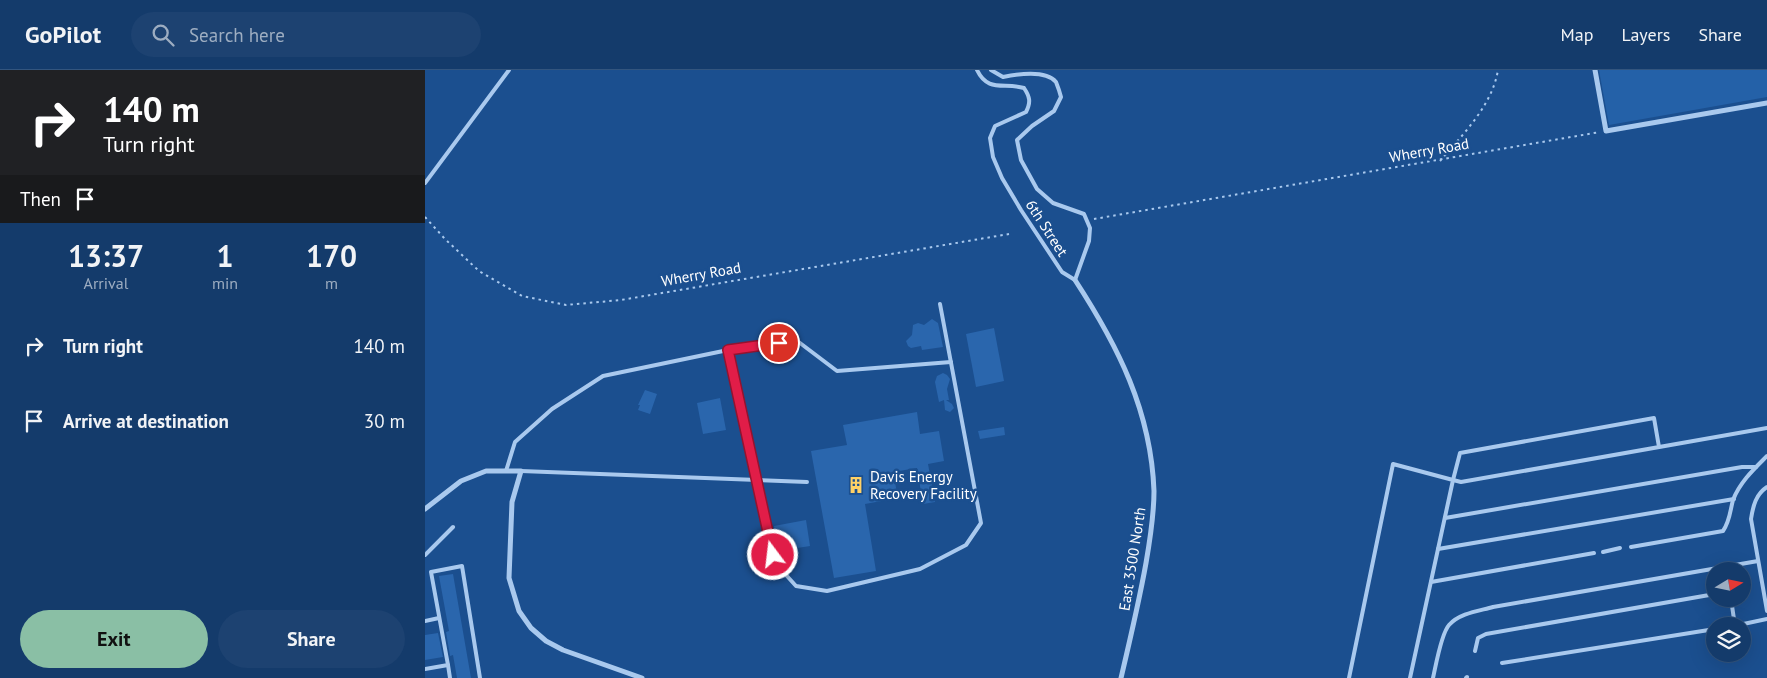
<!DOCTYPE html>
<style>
body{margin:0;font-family:"PT Sans",sans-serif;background:#1d4271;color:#f1f3f6;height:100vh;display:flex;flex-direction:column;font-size:19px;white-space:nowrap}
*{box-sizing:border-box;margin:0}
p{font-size:16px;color:#9dadc1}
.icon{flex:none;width:28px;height:28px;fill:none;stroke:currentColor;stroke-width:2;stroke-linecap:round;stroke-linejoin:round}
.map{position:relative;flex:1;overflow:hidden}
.details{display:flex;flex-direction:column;background:#143b6b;width:425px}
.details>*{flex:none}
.top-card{background:#202124;color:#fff;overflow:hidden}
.needle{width:32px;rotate:80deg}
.tools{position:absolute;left:1281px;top:492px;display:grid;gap:10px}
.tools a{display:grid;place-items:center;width:45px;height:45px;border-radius:50%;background:#143b6b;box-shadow:0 5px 20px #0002,0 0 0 1px #33557e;font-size:25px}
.pin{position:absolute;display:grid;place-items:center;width:42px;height:42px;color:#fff;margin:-21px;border:2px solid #fff;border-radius:50%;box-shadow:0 1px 5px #0007}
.me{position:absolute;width:55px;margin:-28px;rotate:345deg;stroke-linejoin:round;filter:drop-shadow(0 0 4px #0008)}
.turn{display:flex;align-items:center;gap:18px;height:105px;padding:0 20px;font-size:22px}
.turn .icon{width:65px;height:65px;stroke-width:2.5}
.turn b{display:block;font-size:35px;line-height:42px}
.then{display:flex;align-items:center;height:48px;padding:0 20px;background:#0003;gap:10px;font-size:19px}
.eta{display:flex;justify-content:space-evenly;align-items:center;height:85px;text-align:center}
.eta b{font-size:30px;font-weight:600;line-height:35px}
.primary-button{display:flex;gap:10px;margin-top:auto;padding:10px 20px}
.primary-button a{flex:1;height:58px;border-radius:30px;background:#8abfa5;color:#111;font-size:20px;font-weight:600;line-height:58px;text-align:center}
.primary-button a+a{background:#1d4271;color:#f1f3f6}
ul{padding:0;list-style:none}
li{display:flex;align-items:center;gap:15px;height:75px;padding:0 20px}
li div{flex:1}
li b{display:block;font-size:19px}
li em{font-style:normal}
header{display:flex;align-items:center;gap:30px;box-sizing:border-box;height:70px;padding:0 25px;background:#143b6b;border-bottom:1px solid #33557e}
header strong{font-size:24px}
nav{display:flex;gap:28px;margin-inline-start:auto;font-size:18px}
.search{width:350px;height:45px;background:#1d4271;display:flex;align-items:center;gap:12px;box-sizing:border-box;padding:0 18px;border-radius:28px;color:#9dadc1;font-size:19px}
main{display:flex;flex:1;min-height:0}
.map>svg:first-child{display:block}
.green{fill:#2461a8}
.building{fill:#2a66ad}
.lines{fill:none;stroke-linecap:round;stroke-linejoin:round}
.path{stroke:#a9c9ee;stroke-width:2;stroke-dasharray:2.5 4;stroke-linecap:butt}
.lane{stroke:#a9c9ee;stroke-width:4}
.street{stroke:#a9c9ee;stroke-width:5}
.route-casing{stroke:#92132f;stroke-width:12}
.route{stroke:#e11d48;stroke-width:9}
.labels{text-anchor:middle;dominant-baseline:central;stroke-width:5;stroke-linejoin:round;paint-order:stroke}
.street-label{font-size:15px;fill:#fff;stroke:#1b4f8f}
.poi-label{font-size:15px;fill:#fff;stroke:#1b4f8f;text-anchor:start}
</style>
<header>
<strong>GoPilot</strong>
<div class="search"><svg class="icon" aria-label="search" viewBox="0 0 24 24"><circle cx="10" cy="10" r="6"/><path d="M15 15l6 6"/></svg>Search here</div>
<nav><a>Map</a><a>Layers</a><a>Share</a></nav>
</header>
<main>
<section class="details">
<div class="top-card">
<div class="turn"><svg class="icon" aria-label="right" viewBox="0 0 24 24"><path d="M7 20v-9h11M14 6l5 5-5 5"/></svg><div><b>140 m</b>Turn right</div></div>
<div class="then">Then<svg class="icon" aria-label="arrive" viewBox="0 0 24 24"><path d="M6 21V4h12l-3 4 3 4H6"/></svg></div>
</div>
<div class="eta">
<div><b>13:37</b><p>Arrival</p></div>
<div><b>1</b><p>min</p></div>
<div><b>170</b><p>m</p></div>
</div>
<ul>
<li><svg class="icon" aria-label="right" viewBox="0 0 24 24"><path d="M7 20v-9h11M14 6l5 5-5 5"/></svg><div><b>Turn right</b></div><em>140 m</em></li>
<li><svg class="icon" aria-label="arrive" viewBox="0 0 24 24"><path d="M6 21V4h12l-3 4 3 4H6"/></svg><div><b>Arrive at destination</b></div><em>30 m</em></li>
</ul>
<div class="primary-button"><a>Exit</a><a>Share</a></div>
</section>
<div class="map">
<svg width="1342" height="608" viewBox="0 0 1342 608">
<rect width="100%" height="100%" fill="#1b4f8f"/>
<polygon class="green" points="1174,0 1342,0 1342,27 1184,55"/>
<g class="building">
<polygon points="507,249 513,253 518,277 497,280 496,276 486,278 483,276 481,271 487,265 488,255 493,253 499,255"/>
<polygon points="569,258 579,311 551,317 541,264"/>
<polygon points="518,303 522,305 525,309 522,319 524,330 521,330 527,334 529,338 525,342 520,340 519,330 514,332 510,312 512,306"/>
<polygon points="220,320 232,324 225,344 213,340 215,335 213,335"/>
<polygon points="295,328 301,360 278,364 272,333"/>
<polygon points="492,342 495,364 514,361 519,391 503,394 510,432 498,434 492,398 468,402 473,428 440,434 451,501 409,508 386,381 422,375 418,355"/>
<polygon points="579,357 580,365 555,369 553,361"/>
<polygon points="381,450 385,476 353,481 349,456"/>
<polygon points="28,504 46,608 32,608 28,585 25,586 21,562 24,561 14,506"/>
<polygon points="13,563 18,587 0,590 0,565"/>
</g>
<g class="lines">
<g class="path">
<path d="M1015 91C1038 64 1067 36 1073 0"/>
<polyline points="0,147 20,169 54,201 97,226 141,235 196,230 584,164"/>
<polyline points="669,149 1175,62"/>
</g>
<g class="lane">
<path d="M552 0C563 23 579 12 599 18 605 27 606 32 601 42L570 56 565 68 568 87 577 108 596 140 637 202 650 210 664 171 665 158 659 144 628 133 612 119 596 90 592 70 607 56 629 41 636 27C635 23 633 17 631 12 621 0 593 4 578 7L566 0"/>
<polyline points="0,113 84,0"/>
<polyline points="303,280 345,475 352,495 371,516 402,521 495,499 541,475 556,453 515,234"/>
<polyline points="1234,377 1229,348 1035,383 1028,410 1036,412 1342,358"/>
<polyline points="81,401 90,372 127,339 178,306 303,280 371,270 412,301 526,292"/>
<polyline points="96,401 382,412"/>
<path d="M1342 417C1331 424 1328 436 1326 449L1342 541"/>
<polyline points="1020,448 1317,397 1331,397"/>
<path d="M1206 477 1298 461C1305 451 1305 441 1308 430 1315 412 1329 399 1342 386"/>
<polyline points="1013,479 1309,429"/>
<polyline points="1178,482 1195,478"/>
<polyline points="0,485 28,457"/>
<polyline points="1006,512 1169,483"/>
<polyline points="1306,529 1310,556"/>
<polyline points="0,551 14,548"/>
<polyline points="1309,556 1342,549"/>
<polyline points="1050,581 1053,568 1061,564 1290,524"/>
<polyline points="1077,593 1290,559"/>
<polyline points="23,595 25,608"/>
<polyline points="0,599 23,595 6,502 37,496 55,608"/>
<polyline points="924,608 968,394 1028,410 985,608"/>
<path d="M1008 608C1011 595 1016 564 1024 555 1035 543 1054 541 1068 537L1333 491"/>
<polyline points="1041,608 1042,607"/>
</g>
<g class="street">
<polyline points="1170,0 1181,61 1342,33"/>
<path d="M650 210C693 276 726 341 729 421 729 445 725 470 721 493 714 532 705 570 696 608"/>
<polyline points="0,439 36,411 61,401 96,401 87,432 84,508 94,541 106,558 121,571 138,580 217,608"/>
</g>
</g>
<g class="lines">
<g class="route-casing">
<polyline id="route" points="348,485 303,280 354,273"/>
</g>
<use href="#route" class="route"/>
</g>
<defs>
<g id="building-bare" transform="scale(1.35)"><path d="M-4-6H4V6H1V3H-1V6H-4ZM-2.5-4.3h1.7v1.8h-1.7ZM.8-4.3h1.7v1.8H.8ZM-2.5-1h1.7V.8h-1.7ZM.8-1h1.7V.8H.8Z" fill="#ffd166" stroke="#1b4f8f" stroke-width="2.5" paint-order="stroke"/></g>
</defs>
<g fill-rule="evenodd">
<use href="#building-bare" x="431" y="415"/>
</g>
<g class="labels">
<g class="street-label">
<text transform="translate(1004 80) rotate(-10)">Wherry Road</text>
<text transform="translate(622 158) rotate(57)">6th Street</text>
<text transform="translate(276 204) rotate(-10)">Wherry Road</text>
<text transform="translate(707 489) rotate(-81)">East 3500 North</text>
</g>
<g class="poi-label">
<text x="445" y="406">Davis Energy<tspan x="445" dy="17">Recovery Facility</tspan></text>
</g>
</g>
</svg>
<div class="tools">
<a><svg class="needle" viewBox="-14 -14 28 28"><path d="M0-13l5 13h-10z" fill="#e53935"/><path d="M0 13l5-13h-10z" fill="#9dadc1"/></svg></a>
<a><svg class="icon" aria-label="layers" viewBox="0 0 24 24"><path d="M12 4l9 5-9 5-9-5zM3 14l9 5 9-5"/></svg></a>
</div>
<div class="pin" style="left:354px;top:273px;background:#d93025"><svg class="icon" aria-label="arrive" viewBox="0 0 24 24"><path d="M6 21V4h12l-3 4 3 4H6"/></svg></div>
<svg class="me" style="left:348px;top:485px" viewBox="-20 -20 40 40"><circle r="17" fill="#e11d48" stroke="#fff" stroke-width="3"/><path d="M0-11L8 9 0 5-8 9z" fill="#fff"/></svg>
</div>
</main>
